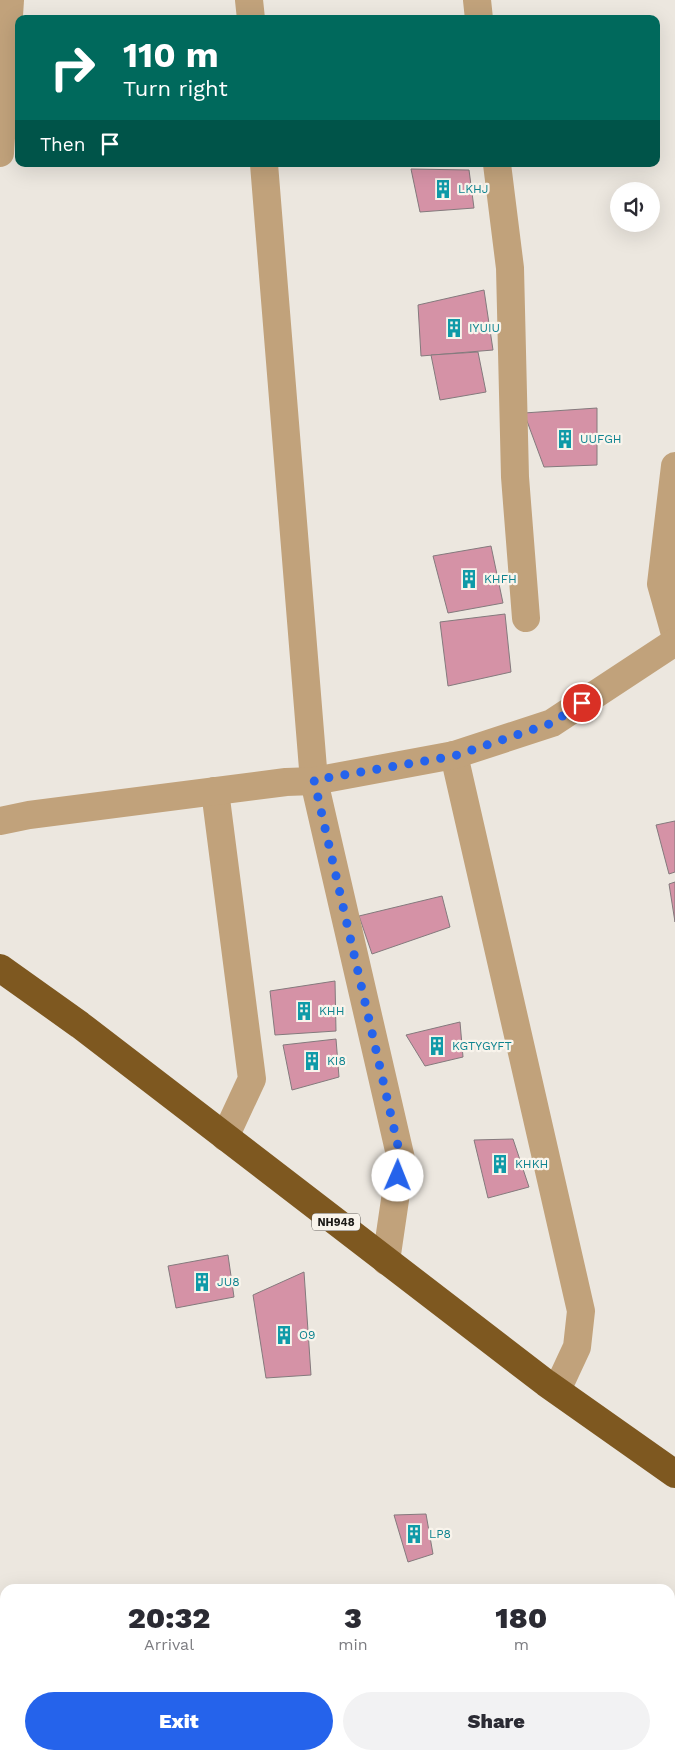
<!DOCTYPE html>
<style>
body{margin:0;font-family:"Work Sans",sans-serif;background:#f2f2f3;color:#2b2b33;height:100vh;display:flex;flex-direction:column;font-size:19px;white-space:nowrap}
*{box-sizing:border-box;margin:0}
p{font-size:16px;color:#7c7c81}
.icon{flex:none;width:28px;height:28px;fill:none;stroke:currentColor;stroke-width:2;stroke-linecap:round;stroke-linejoin:round}
.map{position:relative;flex:1;overflow:hidden}
.panel{position:absolute;left:0px;top:1584px;width:675px;height:176px;display:flex;flex-direction:column;background:#fff;border-radius:15px 15px 0 0;box-shadow:0 5px 20px #0002}
.panel>*{flex:none}
.top-card{position:absolute;left:15px;top:15px;width:645px;height:152px;border-radius:10px;box-shadow:0 5px 20px #0002;background:#00695c;color:#fff;overflow:hidden}
.fabs{position:absolute;left:610px;top:182px;display:grid;gap:10px}
.fabs a{display:grid;place-items:center;width:50px;height:50px;border-radius:50%;background:#fff;box-shadow:0 5px 20px #0002;font-size:25px}
.pin{position:absolute;display:grid;place-items:center;width:42px;height:42px;color:#fff;margin:-21px;border:2px solid #fff;border-radius:50%;box-shadow:0 1px 5px #0007}
.me{position:absolute;width:55px;margin:-28px;rotate:1deg;stroke-linejoin:round;filter:drop-shadow(0 0 4px #0008)}
.turn{display:flex;align-items:center;gap:18px;height:105px;padding:0 25px;font-size:22px}
.turn .icon{width:65px;height:65px;stroke-width:2.5}
.turn b{display:block;font-size:35px;line-height:42px}
.then{display:flex;align-items:center;height:48px;padding:0 25px;background:#0003;gap:10px;font-size:19px}
.eta{display:flex;justify-content:space-evenly;align-items:center;height:85px;text-align:center}
.eta b{font-size:30px;font-weight:800;line-height:35px}
.cta{display:flex;gap:10px;margin-top:auto;padding:10px 25px}
.cta a{flex:1;height:58px;border-radius:30px;background:#2563eb;color:#fff;font-size:20px;font-weight:800;line-height:58px;text-align:center}
.cta a+a{background:#f2f2f3;color:#2b2b33}
.map>svg:first-child{display:block}
.building{fill:#d592a6;stroke:#847a7d}
.lines{fill:none;stroke-linecap:round;stroke-linejoin:round}
.minor{stroke:#c1a27b;stroke-width:28}
.highway{stroke:#7e5820;stroke-width:28}
.route{stroke:#2563eb;stroke-width:9;stroke-dasharray:0 16.2}
.labels{text-anchor:middle;dominant-baseline:central;stroke-width:4.5;stroke-linejoin:round;paint-order:stroke}
.shield{fill:#f9f4ec;stroke:#5e5b57;stroke-width:1}
.shield-label{font-size:11px;font-weight:bold;fill:#1c1a17}
.culture-label{font-size:12px;fill:#0d838f;stroke:#f9f4ec;text-anchor:start}
</style>
<div class="map">
<svg width="675" height="1759" viewBox="0 0 675 1759">
<rect width="100%" height="100%" fill="#ece7df"/>
<g class="building">
<polygon points="411,169 469,170 474,208 420,212"/>
<polygon points="484,290 493,350 421,356 418,305"/>
<polygon points="478,352 486,392 440,400 431,355"/>
<polygon points="597,408 597,465 544,467 524,413"/>
<polygon points="491,546 503,603 448,613 433,556"/>
<polygon points="505,614 511,672 448,686 440,622"/>
<polygon points="675,821 675,872 669,874 656,825"/>
<polygon points="675,882 675,922 669,884"/>
<polygon points="442,896 450,927 372,954 359,916"/>
<polygon points="335,981 336,1031 275,1035 270,991"/>
<polygon points="460,1022 463,1057 425,1066 406,1035"/>
<polygon points="336,1039 339,1077 292,1090 283,1045"/>
<polygon points="513,1139 529,1187 488,1198 474,1140"/>
<polygon points="228,1255 234,1297 176,1308 168,1266"/>
<polygon points="304,1272 311,1375 266,1378 253,1295"/>
<polygon points="426,1514 433,1554 408,1562 394,1515"/>
</g>
<g class="lines">
<g class="minor">
<polyline points="249,0 251,19"/>
<polyline points="477,0 479,19"/>
<polyline points="0,153 10,0"/>
<polyline points="264,164 314,781 401,1159 386,1261"/>
<polyline points="497,164 510,268 515,477 526,618"/>
<polyline points="675,466 661,584 675,634"/>
<polyline points="454,755 581,1311 577,1347 557,1390"/>
<polyline points="215,791 252,1079 225,1137"/>
<polyline points="0,821 29,815 286,782 314,781 454,755 552,723 675,642"/>
</g>
<polyline class="highway" points="0,968 80,1025 546,1383 675,1474"/>
</g>
<g class="lines">
<polyline class="route" points="398,1176 401,1159 314,780 454,756 552,723 582,703"/>
</g>
<defs>
<g id="building-bare" transform="scale(1.5)"><path d="M-4-6H4V6H1V3H-1V6H-4ZM-2.5-4.3h1.7v1.8h-1.7ZM.8-4.3h1.7v1.8H.8ZM-2.5-1h1.7V.8h-1.7ZM.8-1h1.7V.8H.8Z" fill="#0f9aa8" stroke="#f9f4ec" stroke-width="2.5" paint-order="stroke"/></g>
</defs>
<g fill-rule="evenodd">
<use href="#building-bare" x="443" y="189"/>
<use href="#building-bare" x="454" y="328"/>
<use href="#building-bare" x="565" y="439"/>
<use href="#building-bare" x="469" y="579"/>
<use href="#building-bare" x="304" y="1011"/>
<use href="#building-bare" x="437" y="1046"/>
<use href="#building-bare" x="312" y="1061"/>
<use href="#building-bare" x="500" y="1164"/>
<use href="#building-bare" x="202" y="1282"/>
<use href="#building-bare" x="284" y="1335"/>
<use href="#building-bare" x="414" y="1534"/>
</g>
<g class="labels">
<rect class="shield" x="312" y="1213.5" width="48" height="17" rx="4"/>
<g class="shield-label">
<text x="336" y="1222">NH948</text>
</g>
<g class="culture-label">
<text x="458" y="189">LKHJ</text>
<text x="469" y="328">IYUIU</text>
<text x="580" y="439">UUFGH</text>
<text x="484" y="579">KHFH</text>
<text x="319" y="1011">KHH</text>
<text x="452" y="1046">KGTYGYFT</text>
<text x="327" y="1061">KI8</text>
<text x="515" y="1164">KHKH</text>
<text x="217" y="1282">JU8</text>
<text x="299" y="1335">O9</text>
<text x="429" y="1534">LP8</text>
</g>
</g>
</svg>
<div class="fabs">
<a><svg class="icon" aria-label="sound" viewBox="0 0 24 24"><path d="M4 9h4l5-4v14l-5-4H4zM17 9q2 3 0 6"/></svg></a>
</div>
<div class="pin" style="left:582px;top:703px;background:#d93025"><svg class="icon" aria-label="arrive" viewBox="0 0 24 24"><path d="M6 21V4h12l-3 4 3 4H6"/></svg></div>
<svg class="me" style="left:398px;top:1176px" viewBox="-20 -20 40 40"><circle r="19" fill="#fff"/><path d="M0-13L10 11 0 6-10 11z" fill="#2563eb"/></svg>
<div class="top-card">
<div class="turn"><svg class="icon" aria-label="right" viewBox="0 0 24 24"><path d="M7 20v-9h11M14 6l5 5-5 5"/></svg><div><b>110 m</b>Turn right</div></div>
<div class="then">Then<svg class="icon" aria-label="arrive" viewBox="0 0 24 24"><path d="M6 21V4h12l-3 4 3 4H6"/></svg></div>
</div>
<section class="panel">
<div class="eta">
<div><b>20:32</b><p>Arrival</p></div>
<div><b>3</b><p>min</p></div>
<div><b>180</b><p>m</p></div>
</div>
<div class="cta"><a>Exit</a><a>Share</a></div>
</section>
</div>
